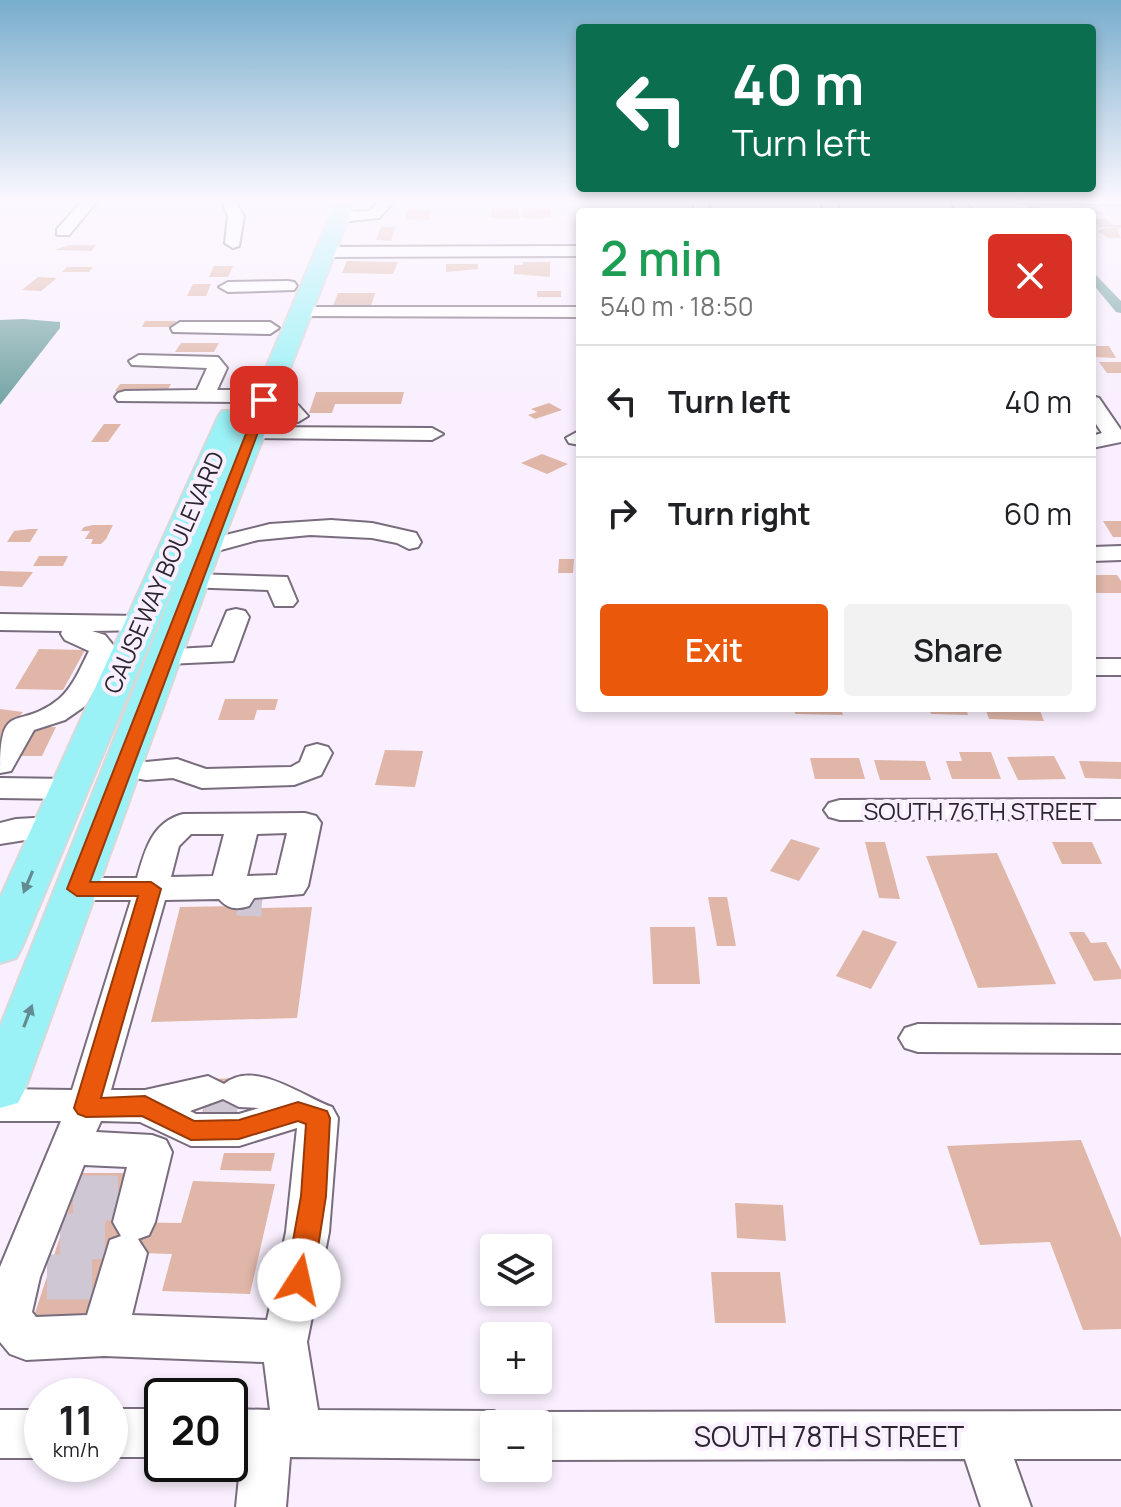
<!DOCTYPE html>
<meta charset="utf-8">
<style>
body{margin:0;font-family:Manrope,sans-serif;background:#f2f2f2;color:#202124;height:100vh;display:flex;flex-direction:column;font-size:30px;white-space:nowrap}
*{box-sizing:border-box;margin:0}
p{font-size:26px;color:#757577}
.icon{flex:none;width:44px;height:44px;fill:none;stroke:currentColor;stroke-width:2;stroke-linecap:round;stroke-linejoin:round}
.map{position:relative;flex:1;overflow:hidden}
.side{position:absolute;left:576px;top:208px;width:520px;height:504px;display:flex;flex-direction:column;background:#fff;border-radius:8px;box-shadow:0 4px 12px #0003}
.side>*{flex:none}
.top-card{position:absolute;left:576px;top:24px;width:520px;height:168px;border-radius:8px;box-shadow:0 4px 12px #0003;background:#0b6e4f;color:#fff;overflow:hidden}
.controls{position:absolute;left:480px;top:1234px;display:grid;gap:16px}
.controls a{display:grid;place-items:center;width:72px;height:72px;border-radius:8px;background:#fff;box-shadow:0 4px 12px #0003;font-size:40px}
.speed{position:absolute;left:24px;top:1378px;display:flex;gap:16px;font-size:40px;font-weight:700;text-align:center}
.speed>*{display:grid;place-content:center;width:104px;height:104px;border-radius:50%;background:#fff;box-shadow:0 4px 12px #0003;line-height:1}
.speed small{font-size:20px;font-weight:400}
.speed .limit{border:4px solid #111;border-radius:12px;background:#fff;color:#111}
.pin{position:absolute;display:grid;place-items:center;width:68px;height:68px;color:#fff;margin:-34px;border-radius:16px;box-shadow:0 4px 12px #0006}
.me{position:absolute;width:88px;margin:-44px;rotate:10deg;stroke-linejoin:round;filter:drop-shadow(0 0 6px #0008)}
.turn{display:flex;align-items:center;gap:28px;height:168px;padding:0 24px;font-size:36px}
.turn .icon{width:104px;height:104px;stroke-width:2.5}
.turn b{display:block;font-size:56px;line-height:68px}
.round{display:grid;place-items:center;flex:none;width:84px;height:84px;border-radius:8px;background:#f2f2f2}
.headline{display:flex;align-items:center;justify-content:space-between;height:136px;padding:0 24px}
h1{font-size:48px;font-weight:600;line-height:60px;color:#1e9e55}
.primary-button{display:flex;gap:16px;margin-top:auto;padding:16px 24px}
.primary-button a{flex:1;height:92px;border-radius:8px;background:#ea580c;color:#fff;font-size:32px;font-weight:600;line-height:92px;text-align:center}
.primary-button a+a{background:#f2f2f2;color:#202124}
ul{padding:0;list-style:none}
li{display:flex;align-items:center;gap:24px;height:112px;padding:0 24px;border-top:2px solid #e0e0e0}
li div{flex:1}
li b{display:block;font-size:30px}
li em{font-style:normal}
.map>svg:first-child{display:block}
.water{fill:#71a2a2}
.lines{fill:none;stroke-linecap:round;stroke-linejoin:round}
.canal{fill:#71a2a2;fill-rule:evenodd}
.building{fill:#dfb6a8}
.minor-tunnel-far1{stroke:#d0c7d4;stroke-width:35;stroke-dasharray:35 18;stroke-linecap:butt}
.minor-tunnel{stroke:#d0c7d4;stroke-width:45;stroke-dasharray:45 22;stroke-linecap:butt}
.minor-casing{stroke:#786c7d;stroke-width:4}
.major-casing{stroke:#d9d8d9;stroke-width:4}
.minor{fill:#fff;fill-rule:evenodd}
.major{fill:#9af2f6;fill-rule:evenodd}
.oneway{fill:#638c92}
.route{fill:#ea580c;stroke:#983908;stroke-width:2}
.labels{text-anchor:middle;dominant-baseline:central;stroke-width:8;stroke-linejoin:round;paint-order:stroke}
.street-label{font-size:24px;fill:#2c272e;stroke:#f9effe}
.near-street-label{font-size:28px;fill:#2c272e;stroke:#f9effe}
</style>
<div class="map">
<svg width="1121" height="1507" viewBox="0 0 1121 1507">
<rect width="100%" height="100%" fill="#f9effe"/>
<polygon class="water" points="23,319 60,322 60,328 0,405 0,320"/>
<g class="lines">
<g class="canal">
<polygon points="1034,203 1045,212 1033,212 1028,206"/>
<polygon points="1092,271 1121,301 1121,313 1116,312 1092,283"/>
</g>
</g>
<g class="building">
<polygon points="1072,207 1096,207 1104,215 1077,212"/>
<polygon points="492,208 518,209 520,218 491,218"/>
<polygon points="523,208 550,209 551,218 523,218"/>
<polygon points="408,210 432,210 429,220 405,219"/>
<polygon points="1092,219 1106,219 1113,225 1121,225 1121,228 1099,227"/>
<polygon points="381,227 395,227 391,241 376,240"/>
<polygon points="1105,228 1117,228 1121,238 1108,238 1097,231"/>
<polygon points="69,245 96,245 91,251 54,250"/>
<polygon points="347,261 398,262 393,274 342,273"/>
<polygon points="523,262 550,262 550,277 514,274 514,265 523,265"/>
<polygon points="446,264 478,264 478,269 446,272"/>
<polygon points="214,266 233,266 228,277 209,277"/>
<polygon points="67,267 93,267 89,272 62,272"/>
<polygon points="38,277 57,278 41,291 22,290"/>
<polygon points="193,284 211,284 206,296 187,296"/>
<rect x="537" y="291" width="24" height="6"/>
<polygon points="338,293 375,293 371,306 333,306"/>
<polygon points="145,321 176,321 173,327 142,327"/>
<polygon points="181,343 219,343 214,352 175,352"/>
<polygon points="1092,346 1109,346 1116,358 1093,357"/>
<polygon points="1099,362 1121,362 1121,373 1107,373"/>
<polygon points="120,384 171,384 167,391 115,391"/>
<polygon points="316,392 404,392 401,404 335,404 332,413 309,413"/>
<polygon points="549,403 562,410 535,419 528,415 537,412 531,409"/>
<polygon points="104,424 121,424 108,442 91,442"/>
<polygon points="542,454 568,464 547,474 521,463"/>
<polygon points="1103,521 1121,521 1121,537 1113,537"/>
<polygon points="93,525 113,525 106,539 101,544 91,544 93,539 85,539 90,531 81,531 84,527"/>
<polygon points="30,529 38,529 30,542 7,542 14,531"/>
<polygon points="39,556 68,556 63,566 33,566"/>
<polygon points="559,559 574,559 573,573 558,573"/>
<polygon points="0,571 33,572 22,587 0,586"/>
<polygon points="1092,575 1117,575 1121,581 1121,593 1095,593"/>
<polygon points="39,649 85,650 63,690 15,689"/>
<polygon points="225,699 278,699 275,710 257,710 254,720 218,720"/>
<polygon points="794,708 841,708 843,715 795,714"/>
<polygon points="929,708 966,708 968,715 931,714"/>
<polygon points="985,708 1039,708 1044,721 989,719"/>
<polygon points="0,709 23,712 0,739"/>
<polygon points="26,727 56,727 42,756 11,756"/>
<polygon points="385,750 423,751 415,787 375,785"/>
<polygon points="959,752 991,752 1001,779 952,779 946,761 962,761"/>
<polygon points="1054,756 1066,779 1018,780 1007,757"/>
<polygon points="810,758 859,758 865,779 815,779"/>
<polygon points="874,760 925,761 931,780 880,780"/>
<polygon points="1079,761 1121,762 1121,779 1085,778"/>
<polygon points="791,839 820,848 799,881 770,871"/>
<polygon points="865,842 885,842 900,899 879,898"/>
<polygon points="1052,842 1092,842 1102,864 1062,864"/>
<polygon points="997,853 1056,984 978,988 926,856"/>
<polygon points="264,891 261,908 312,907 297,1018 151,1022 180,907 235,906"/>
<polygon points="708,897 727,897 736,946 717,946"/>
<polygon points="650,927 695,927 700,984 653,984"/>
<polygon points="863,930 897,942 871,989 836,976"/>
<polygon points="1069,932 1084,932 1091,943 1106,942 1121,970 1121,979 1094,981"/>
<polygon points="242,1078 233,1123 200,1123 210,1079"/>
<polygon points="1081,1140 1121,1238 1121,1329 1083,1330 1050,1242 980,1245 947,1146"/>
<polygon points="224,1153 275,1153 271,1171 220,1170"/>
<polygon points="81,1173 132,1173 118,1222 181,1223 193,1181 275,1184 250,1294 162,1291 172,1254 108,1252 87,1325 31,1325"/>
<polygon points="735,1203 783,1205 786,1241 737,1238"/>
<polygon points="711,1272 780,1272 786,1323 715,1323"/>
</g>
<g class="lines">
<g class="minor-tunnel-far1">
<polyline points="237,898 262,899"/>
<polyline points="214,1107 237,1106"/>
</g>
<g class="minor-tunnel">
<polyline points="204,1107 237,1106"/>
<polyline points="73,1198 125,1198"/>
<polyline points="60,1236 129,1237"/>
<polyline points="47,1277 101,1277"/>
</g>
<g class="minor-casing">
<g id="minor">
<polygon points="84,199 99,199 69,235 57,235 57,229"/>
<polygon points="221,199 236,199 235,201 244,216 239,246 233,248 225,243 228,216"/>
<polygon points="381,199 396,199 379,218 340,222 332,217 340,212 370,211"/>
<polygon points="693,199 707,199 711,212 695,212"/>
<polygon points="820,199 834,199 841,212 825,212"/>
<polygon points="949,199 963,199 973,212 957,212"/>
<polygon points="1013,199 1121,199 1121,204 1020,203"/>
<polygon points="580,246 580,256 326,257 318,252 326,247"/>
<polygon points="288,281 294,282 297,286 294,290 228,292 219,287 228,282"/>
<polygon points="300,307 580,307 580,317 294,316 291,312 294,308"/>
<polygon points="180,322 270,322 279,328 270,334 173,332 171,328"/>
<polygon points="139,355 218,357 227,368 217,390 240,390 250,396 240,402 118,401 115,397 118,393 125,391 197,390 207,368 132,365 129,361"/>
<polygon points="1092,396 1099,398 1121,430 1121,442 1092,448 1092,436 1102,433 1092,418"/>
<polygon points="261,403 298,405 308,416 298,422 285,415 254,413 251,409"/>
<polygon points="251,427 432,428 443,434 432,440 243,438 240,433 243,428"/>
<polygon points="577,432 580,432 580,445 569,443 566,438"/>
<polygon points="331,520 372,523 416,533 421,542 418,547 409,549 397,543 372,538 310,535 258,540 206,554 197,552 194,547 197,542 270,524"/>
<polygon points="1121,546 1121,560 1092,561 1092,547"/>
<polygon points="193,574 287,577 297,601 293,606 275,606 268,590 184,587 180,582 184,577"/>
<polygon points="236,609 245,611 249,617 233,661 166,664 156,662 152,656 156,650 212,647 227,611"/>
<path d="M0 614 140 616 149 618 153 624 149 630 92 631 105 635 117 650 85 706 65 720 34 730 11 771 0 773C0 696 17 733 59 699 73 687 81 667 89 651L65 640 61 634 62 631 0 630Z"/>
<rect x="1092" y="659" width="29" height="16"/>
<polygon points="317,744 328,747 332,753 321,775 294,785 202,788 173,778 146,780 113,774 109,767 113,760 124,758 146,762 177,759 206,769 291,767 300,762 306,747"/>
<polygon points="0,778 68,779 79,782 83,789 79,796 68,799 0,798"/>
<polygon points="1121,799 1121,819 840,820 829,817 824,810 829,803 840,800"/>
<path d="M305 813 316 816 321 823 308 886 303 894 254 898 249 906C236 910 228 909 219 899L165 900 111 1090H145L208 1076 224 1084C255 1059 301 1096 332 1107L338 1118 329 1232 307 1342 318 1410 494 1411 511 1418 514 1424H494V1459L290 1457 286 1507H236L241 1457H230V1409L270 1410 264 1362 104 1356 26 1360 10 1354 0 1342V1267L61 1121H0V1089L72 1090 131 900H77L65 897 60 889 65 881 77 878H137C145 850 152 822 183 814ZM287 833 277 875 247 876 257 834ZM191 834H224L213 876 171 877 179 846ZM223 1099 239 1107 259 1108 239 1114H196L190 1111ZM101 1121 140 1122 191 1146H239L297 1128 286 1232 267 1320 132 1315 147 1253 138 1239 149 1235 155 1222 172 1152 166 1140 152 1135 96 1132ZM84 1165 127 1167 113 1222 121 1236 110 1240 87 1315 36 1317 32 1312 40 1277Z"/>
<polygon points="52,817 63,820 68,827 63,834 0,844 0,823 16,819"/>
<polygon points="918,1024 1121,1025 1121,1053 918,1052 905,1048 899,1038 905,1028"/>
<rect x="110" y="1409" width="52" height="48"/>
<rect x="0" y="1410" width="42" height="48"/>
<polygon points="1121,1411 1121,1459 1014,1459 1031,1507 981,1507 965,1459 538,1460 538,1424 519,1424 521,1419 538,1412"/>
</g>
</g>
<g class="major-casing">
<polygon id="major" points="318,199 356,199 227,530 25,1089 18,1103 0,1108 0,1027 196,533 22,947 16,958 0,963 0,898 218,417 222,411 240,411 244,417 202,519 335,205 320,203"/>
</g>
<use href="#minor" class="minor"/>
<use href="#major" class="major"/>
</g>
<defs><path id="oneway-solid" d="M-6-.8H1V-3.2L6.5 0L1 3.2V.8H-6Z" transform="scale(2)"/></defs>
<g class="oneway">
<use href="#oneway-solid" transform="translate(28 882) rotate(113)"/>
<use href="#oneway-solid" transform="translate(28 1016) rotate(-69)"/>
</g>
<linearGradient id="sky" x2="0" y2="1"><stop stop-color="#78adcc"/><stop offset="0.49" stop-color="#fcf8ff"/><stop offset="1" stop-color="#fcf8ff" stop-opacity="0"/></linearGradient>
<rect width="1121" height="410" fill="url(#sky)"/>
<polygon class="route" points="260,398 270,400 90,882 151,882 161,889 101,1098 145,1096 194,1121 239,1120 298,1102 327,1111 330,1118 326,1196 313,1280 309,1289 299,1292 290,1289 286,1280 301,1196 306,1124 298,1121 239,1139 191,1140 142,1116 86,1117 78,1114 74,1108 138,896 77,896 67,889"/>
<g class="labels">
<g class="street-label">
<text transform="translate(163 572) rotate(-66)">CAUSEWAY BOULEVARD</text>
<text x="980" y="810">SOUTH 76TH STREET</text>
</g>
<g class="near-street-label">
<text x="829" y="1436">SOUTH 78TH STREET</text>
</g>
</g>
</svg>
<div class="controls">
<a><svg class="icon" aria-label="layers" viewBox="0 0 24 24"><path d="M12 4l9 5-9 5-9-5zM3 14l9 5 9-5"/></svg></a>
<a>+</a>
<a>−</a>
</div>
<div class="speed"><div>11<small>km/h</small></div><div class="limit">20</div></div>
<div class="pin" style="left:264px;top:400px;background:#d93025"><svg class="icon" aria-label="arrive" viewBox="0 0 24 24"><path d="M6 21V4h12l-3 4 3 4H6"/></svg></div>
<svg class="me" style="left:299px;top:1280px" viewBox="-20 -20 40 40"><circle r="19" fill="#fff"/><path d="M0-13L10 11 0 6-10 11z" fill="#ea580c"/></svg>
<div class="top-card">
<div class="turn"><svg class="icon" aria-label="left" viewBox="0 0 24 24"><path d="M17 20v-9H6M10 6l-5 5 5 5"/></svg><div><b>40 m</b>Turn left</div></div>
</div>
<section class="side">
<div class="headline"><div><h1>2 min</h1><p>540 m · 18:50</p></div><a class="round" style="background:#d93025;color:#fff"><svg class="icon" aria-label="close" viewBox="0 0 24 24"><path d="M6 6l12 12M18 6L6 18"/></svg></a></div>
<ul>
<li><svg class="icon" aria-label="left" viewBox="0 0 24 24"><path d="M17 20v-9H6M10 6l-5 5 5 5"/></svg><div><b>Turn left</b></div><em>40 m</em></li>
<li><svg class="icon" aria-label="right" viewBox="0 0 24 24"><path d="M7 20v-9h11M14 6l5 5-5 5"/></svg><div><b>Turn right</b></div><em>60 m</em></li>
</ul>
<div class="primary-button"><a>Exit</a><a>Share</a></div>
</section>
</div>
